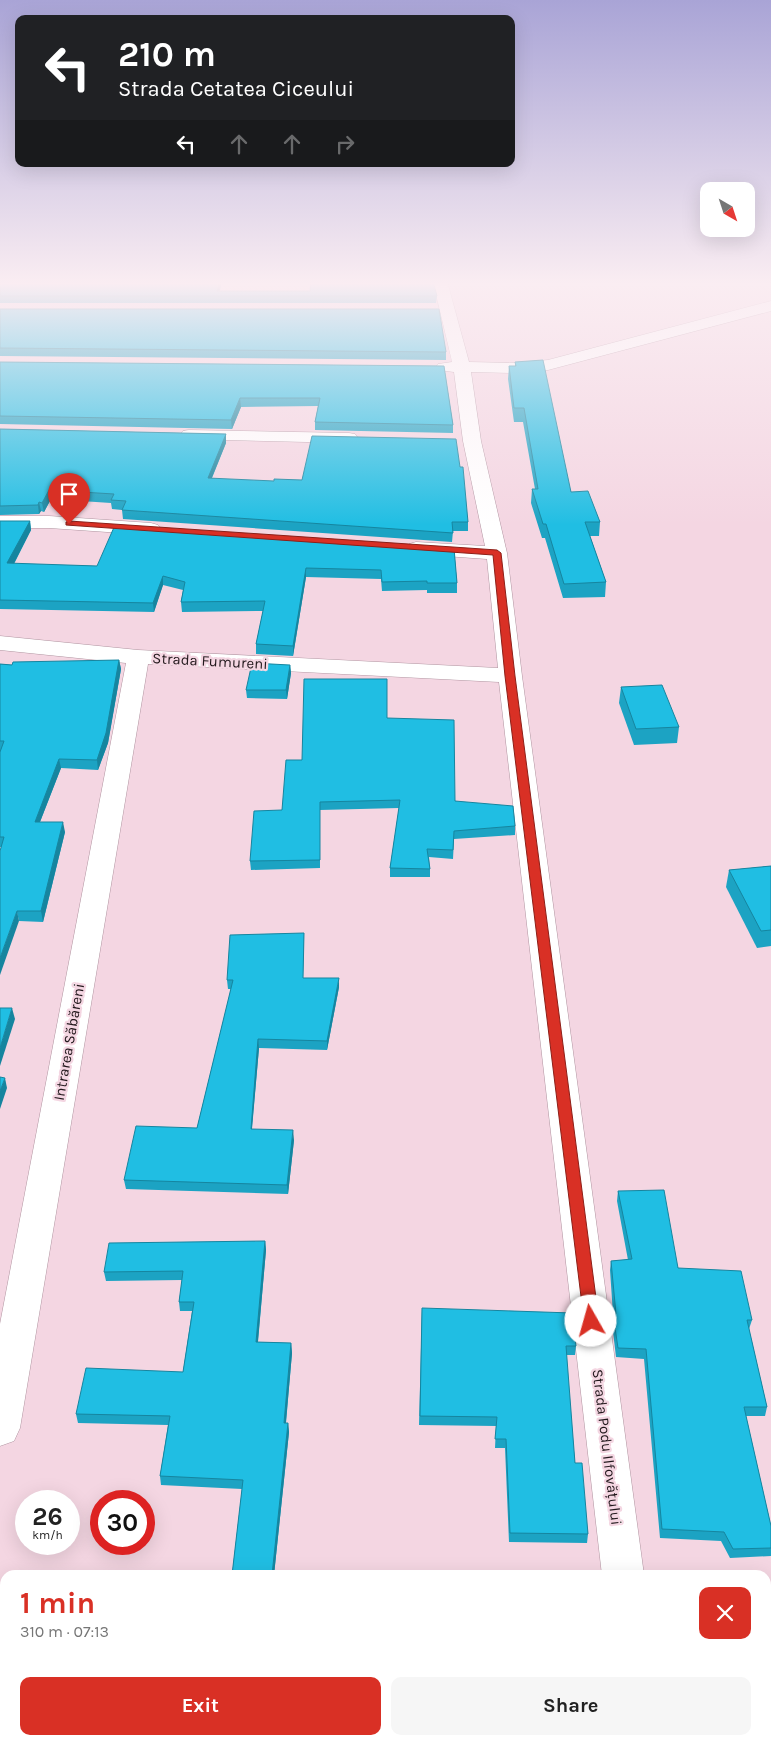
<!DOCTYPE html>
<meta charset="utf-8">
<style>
body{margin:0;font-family:Karla,sans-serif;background:#f6f6f6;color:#222;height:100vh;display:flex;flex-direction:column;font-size:19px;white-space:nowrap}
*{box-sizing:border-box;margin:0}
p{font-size:16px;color:#767676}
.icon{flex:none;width:28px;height:28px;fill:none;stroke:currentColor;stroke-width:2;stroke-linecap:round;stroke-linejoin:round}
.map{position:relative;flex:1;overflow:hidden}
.drawer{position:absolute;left:0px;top:1570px;width:771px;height:175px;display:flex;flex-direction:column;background:#fff;border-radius:15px 15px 0 0;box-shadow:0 5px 20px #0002}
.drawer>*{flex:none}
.top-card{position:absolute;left:15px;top:15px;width:500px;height:152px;border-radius:10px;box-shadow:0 5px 20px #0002;background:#202124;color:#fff;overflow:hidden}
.needle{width:32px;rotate:141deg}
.tools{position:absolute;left:700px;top:182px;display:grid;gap:10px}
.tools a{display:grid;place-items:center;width:55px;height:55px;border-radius:10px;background:#fff;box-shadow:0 5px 20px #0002;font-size:25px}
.speed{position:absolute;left:15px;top:1490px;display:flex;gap:10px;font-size:25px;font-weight:700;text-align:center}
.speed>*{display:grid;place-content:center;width:65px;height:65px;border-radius:50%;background:#fff;box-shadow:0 5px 20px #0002;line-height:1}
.speed small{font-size:12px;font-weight:400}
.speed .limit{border:8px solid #d22;background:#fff;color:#111}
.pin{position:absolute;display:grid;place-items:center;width:42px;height:42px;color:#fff;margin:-51px -21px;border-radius:50% 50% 50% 0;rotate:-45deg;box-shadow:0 0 5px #0007}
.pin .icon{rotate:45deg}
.me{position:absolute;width:55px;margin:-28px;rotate:353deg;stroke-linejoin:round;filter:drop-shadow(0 0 4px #0008)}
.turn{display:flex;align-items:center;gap:18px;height:105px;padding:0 20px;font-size:22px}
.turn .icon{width:65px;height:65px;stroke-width:2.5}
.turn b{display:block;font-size:35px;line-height:42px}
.lanes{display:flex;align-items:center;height:48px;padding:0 20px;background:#0003;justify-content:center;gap:25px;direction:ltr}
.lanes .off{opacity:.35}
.round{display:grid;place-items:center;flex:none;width:52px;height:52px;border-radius:10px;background:#f6f6f6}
.head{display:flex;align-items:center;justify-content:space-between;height:85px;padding:0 20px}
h1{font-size:30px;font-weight:700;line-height:38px;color:#d93025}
.button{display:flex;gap:10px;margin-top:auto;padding:10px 20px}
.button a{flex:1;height:58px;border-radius:10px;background:#d93025;color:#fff;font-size:20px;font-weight:700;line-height:58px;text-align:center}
.button a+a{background:#f6f6f6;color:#222}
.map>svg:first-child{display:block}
.built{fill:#eec8d9}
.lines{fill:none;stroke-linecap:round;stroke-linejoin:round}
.street-casing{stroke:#b094a0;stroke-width:1}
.secondary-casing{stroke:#b094a0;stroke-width:1}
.street{fill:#fff;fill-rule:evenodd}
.secondary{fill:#fff;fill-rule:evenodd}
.wall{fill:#1ca3c3}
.shaded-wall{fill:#16859f}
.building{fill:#20bee3;stroke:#16859f}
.route{fill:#d93025;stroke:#8d1f18}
.labels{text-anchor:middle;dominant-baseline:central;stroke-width:4.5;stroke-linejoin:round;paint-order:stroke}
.street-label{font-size:15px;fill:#22181c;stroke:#f4d6e2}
</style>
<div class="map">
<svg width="771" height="1745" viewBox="0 0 771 1745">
<rect width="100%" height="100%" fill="#f4d6e2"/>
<polygon class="built" points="0,1595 5,1596 5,1740 766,1740 766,1626 771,1626 771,1745 0,1745"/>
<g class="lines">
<g class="street-casing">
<g id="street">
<polygon points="433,281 447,281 469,362 515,363 548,360 771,301 771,311 548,370 515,373 471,372 481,441 507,553 522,676 644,1575 602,1575 499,682 148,664 20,1428 14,1441 0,1446 0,1324 126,663 0,650 0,636 138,650 498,668 487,559 416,554 409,552 406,548 409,544 416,542 485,546 463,441 454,372 438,370 436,367 438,364 452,362"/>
<polygon points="189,430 349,433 355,434 358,438 355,442 349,443 183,439 180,435 183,431"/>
<polygon points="0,516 49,516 151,523 158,525 161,529 158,533 151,535 49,528 0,528"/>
<polygon points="622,1740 668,1740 669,1745 623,1745"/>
</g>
</g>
<g class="secondary-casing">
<g id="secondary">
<rect x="0" y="1608" width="5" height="44"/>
<rect x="766" y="1638" width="5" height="44"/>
</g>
</g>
<use href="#street" class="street"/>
<use href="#secondary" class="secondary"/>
</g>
<g class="wall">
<polygon points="0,281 221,281 221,285 220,291 437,296 436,303 0,303"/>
<polygon points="0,309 446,352 446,360 0,356"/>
<polygon points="0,362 444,366 453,425 453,433 315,430 315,422 318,406 241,407 232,429 0,424"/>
<polygon points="515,362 571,492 600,522 599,536 590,536 606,582 605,597 563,598 545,538 542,538 531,503 532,489 535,489 523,422 514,422 508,379 509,366 515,366"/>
<polygon points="0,429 226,434 226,443 212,478 468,522 468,531 453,531 452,542 123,519 122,510 112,509 111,503 51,499 44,512 41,511 39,514 0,515"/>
<polygon points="0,521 30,521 31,530 14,564 97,566 454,548 457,583 457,593 427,593 427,590 382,591 381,579 306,577 293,656 256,654 256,644 263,611 182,612 181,602 183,590 163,585 154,612 0,609"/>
<polygon points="119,660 121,669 108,743 98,770 61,768 40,822 65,832 43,922 19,921 1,847 0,847 0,664 12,665"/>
<polygon points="290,665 291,673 287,699 247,698 246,690"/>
<polygon points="621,687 679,727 677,743 634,745 619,703"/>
<polygon points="387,718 455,801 515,826 515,835 454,839 453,859 429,857 430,869 430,877 390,877 390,868 399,808 320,810 320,868 251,870 250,861 282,810 302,760"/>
<polygon points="771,866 771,946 757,948 726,887 729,870"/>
<polygon points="304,933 303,978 339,987 327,1050 259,1048 252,1129 294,1140 288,1194 126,1189 124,1180 197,1128 231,989 228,989 227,980"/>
<polygon points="618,1191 678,1268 752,1320 749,1329 767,1407 765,1416 746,1416 771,1526 771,1556 730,1558 721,1541 660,1538 644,1359 616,1357 612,1323 613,1314 610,1270 611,1261 628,1260 617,1201"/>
<polygon points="265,1241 266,1250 258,1342 291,1343 292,1353 286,1423 288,1423 289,1432 274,1575 232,1575 242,1489 161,1485 160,1476 168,1425 78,1423 76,1414 183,1372 192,1311 180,1311 179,1302 182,1280 106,1281 104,1272"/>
<polygon points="422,1308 576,1346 575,1355 566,1355 575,1463 588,1534 587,1543 509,1542 505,1448 495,1448 496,1426 419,1425"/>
</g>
<g class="shaded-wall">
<polygon points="220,281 221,281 221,285 218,296 217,291"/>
<polygon points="240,398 241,407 232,429 231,420"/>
<polygon points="226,434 226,443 208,487 208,478"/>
<polygon points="49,490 51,499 44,512 42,503"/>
<polygon points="39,502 41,511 39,514 38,505"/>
<polygon points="30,521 31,530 9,573 7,563"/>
<polygon points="306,568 306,577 293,656 293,646"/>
<polygon points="163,576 163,585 154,612 153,603"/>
<polygon points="119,660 121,669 108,743 98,770 97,760"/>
<polygon points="290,665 291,673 287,699 286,690"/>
<polygon points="59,759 61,768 36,832 35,822"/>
<polygon points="63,822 65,832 43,922 41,911"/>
<polygon points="17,911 19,921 0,975 0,958"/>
<polygon points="339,978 339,987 327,1050 327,1041"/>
<polygon points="12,1008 15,1019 0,1066 0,1048"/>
<polygon points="258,1039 259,1048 251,1138 251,1129"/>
<polygon points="5,1078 7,1088 0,1109 0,1091"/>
<polygon points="293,1130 294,1140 288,1194 287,1185"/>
<polygon points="265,1241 266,1250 257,1351 256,1342"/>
<polygon points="291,1343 292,1353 285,1432 284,1423"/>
<polygon points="288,1423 289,1432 274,1575 272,1575"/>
</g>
<g class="building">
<polygon points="0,281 220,281 217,291 310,291 311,281 433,281 437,296 0,296"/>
<polygon points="0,309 439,309 446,352 0,348"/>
<polygon points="543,360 571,492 588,491 600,522 585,522 606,582 564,584 546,524 543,524 532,489 538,489 524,408 514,408 509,366 516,366 515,362"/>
<polygon points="0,362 444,366 453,425 315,422 320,398 240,398 231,420 0,416"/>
<polygon points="0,429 226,434 208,478 274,481 274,479 302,480 312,436 456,439 460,467 463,467 468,522 452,522 453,533 122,510 126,501 111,500 114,494 49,490 42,503 39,502 38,505 0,506"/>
<polygon points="0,521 30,521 7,563 97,566 115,525 454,548 457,583 427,583 427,581 382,582 381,570 306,568 293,646 256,644 265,601 181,602 185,582 163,576 153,603 0,600"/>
<polygon points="119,660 106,733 97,760 59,759 35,822 63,822 41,911 17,911 0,958 0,851 4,837 0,837 0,752 4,741 0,741 0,664 12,665 13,662"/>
<polygon points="252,663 290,665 286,690 246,690"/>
<polygon points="304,679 387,679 387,718 454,720 455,801 513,806 515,826 454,831 453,850 427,849 430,869 390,868 400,800 320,802 320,860 250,861 254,811 282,810 286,760 302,760"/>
<polygon points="662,685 679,727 636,729 621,687"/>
<polygon points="771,866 771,930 761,931 729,870"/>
<polygon points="304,933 303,978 339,978 327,1041 258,1039 251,1129 293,1130 287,1185 124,1180 136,1126 197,1128 233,980 227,980 230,935"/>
<polygon points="0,1008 12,1008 0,1048"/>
<polygon points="0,1077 5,1078 0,1091"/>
<polygon points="664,1190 678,1268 741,1271 752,1320 747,1320 767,1407 744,1407 771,1526 771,1548 733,1549 724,1532 662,1529 646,1349 618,1348 613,1314 616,1314 611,1261 632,1259 618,1191"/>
<polygon points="265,1241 256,1342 291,1343 284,1423 288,1423 272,1575 232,1575 243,1480 160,1476 170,1416 76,1414 86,1368 183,1372 194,1302 179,1302 183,1271 104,1272 109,1243"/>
<polygon points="422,1308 572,1313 576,1346 566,1346 575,1463 582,1463 588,1534 510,1533 506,1439 495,1439 497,1417 420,1416"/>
</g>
<linearGradient id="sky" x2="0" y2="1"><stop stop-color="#a9a4d6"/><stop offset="0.54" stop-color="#faedf2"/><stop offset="1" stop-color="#faedf2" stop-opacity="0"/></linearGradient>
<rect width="771" height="525" fill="url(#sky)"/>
<polygon class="route" points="69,521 497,550 501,553 515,676 599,1321 597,1326 591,1328 586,1326 584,1321 505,676 493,555 66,525 66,522"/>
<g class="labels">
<g class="street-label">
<text transform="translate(210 661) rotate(3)">Strada Fumureni</text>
<text transform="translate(69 1042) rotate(-80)">Intrarea Săbăreni</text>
<text transform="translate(607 1447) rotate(83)">Strada Podu Ilfovățului</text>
</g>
</g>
</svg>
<div class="tools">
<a><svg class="needle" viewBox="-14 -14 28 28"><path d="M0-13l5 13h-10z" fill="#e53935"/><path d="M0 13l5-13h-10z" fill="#767676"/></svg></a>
</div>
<div class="speed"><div>26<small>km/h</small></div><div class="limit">30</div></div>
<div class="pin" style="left:69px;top:524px;background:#d93025"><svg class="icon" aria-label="arrive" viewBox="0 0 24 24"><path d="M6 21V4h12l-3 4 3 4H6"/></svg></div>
<svg class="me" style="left:591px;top:1321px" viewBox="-20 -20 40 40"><circle r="19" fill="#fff"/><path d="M0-13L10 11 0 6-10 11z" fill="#d93025"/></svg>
<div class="top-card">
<div class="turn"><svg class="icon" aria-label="left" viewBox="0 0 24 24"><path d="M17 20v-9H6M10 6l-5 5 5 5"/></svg><div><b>210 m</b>Strada Cetatea Ciceului</div></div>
<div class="lanes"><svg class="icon" aria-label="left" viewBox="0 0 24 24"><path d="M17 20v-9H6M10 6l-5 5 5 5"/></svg><svg class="icon off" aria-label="ahead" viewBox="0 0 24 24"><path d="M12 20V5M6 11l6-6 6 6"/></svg><svg class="icon off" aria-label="ahead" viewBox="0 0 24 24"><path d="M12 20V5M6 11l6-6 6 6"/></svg><svg class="icon off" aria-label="right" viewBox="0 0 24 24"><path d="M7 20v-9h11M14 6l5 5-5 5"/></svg></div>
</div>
<section class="drawer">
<div class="head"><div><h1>1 min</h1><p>310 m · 07:13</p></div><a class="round" style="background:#d93025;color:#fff"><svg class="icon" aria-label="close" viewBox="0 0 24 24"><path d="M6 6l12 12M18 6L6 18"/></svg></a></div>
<div class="button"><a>Exit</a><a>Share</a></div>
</section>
</div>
